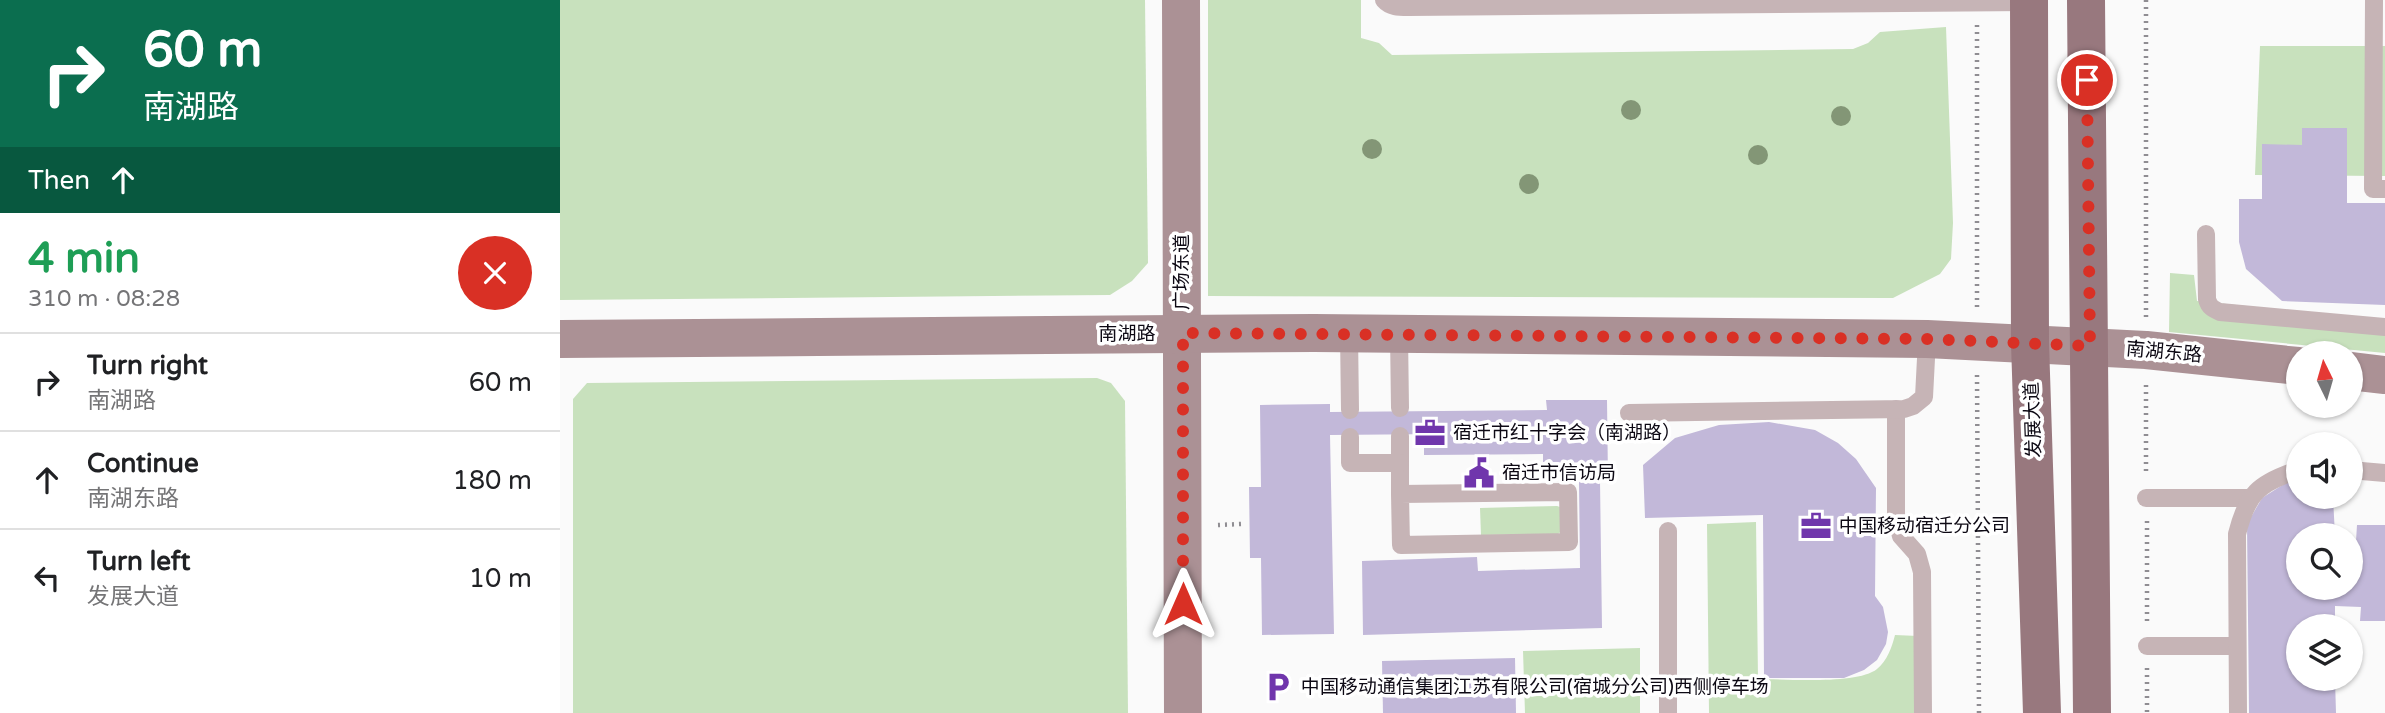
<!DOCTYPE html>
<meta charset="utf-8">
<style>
body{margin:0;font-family:"Varela Round","Noto Sans SC",sans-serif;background:#f2f2f2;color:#202124;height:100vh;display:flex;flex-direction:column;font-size:26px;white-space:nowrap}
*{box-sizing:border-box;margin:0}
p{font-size:23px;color:#757577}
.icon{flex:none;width:38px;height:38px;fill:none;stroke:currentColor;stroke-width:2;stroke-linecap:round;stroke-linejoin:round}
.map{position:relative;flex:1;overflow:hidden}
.side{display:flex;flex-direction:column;background:#fff;width:560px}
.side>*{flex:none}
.top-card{background:#0b6e4f;color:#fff;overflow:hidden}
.needle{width:46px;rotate:355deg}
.controls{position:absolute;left:1726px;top:341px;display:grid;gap:14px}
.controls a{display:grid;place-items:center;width:77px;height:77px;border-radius:50%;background:#fff;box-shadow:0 2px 5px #0004;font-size:35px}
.pin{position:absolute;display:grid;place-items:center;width:60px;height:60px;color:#fff;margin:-30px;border:4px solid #fff;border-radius:50%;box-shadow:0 2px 7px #0007}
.me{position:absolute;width:77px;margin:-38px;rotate:0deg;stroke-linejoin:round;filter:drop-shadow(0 0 5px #0008)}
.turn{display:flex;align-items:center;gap:24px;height:147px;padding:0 28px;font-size:32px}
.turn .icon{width:91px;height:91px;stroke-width:2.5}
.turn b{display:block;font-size:49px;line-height:60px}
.then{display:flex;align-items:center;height:66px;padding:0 28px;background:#0003;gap:14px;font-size:26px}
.round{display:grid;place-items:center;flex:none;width:74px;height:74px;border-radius:37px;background:#f2f2f2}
.head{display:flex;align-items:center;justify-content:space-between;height:119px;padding:0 28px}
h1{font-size:42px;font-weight:800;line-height:52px;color:#1e9e55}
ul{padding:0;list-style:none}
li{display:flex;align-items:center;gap:21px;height:98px;padding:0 28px;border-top:2px solid #e0e0e0}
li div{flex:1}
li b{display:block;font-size:26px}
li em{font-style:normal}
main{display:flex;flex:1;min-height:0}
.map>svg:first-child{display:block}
.green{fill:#c8e1bd}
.building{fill:#c2b8d9}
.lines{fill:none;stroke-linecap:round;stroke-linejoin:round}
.path{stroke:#8f8d92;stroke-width:4.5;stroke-dasharray:2 5;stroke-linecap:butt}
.lane{stroke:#c6b4b6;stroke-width:18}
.secondary{stroke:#ab9195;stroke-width:38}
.primary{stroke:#98787e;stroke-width:38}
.tree{fill:#839676}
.route{stroke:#d93025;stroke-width:12;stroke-dasharray:0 21.6}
.labels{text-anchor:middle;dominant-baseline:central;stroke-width:7;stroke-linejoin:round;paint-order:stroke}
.street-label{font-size:19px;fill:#0d0914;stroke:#fff}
.poi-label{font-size:19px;fill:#0d0914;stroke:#fff;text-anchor:start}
</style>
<main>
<section class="side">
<div class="top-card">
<div class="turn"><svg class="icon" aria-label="right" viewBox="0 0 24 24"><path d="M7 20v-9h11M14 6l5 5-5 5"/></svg><div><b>60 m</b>南湖路</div></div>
<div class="then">Then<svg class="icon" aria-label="ahead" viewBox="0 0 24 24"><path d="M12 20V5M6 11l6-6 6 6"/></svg></div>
</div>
<div class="head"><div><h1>4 min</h1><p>310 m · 08:28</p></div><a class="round" style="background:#d93025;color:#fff"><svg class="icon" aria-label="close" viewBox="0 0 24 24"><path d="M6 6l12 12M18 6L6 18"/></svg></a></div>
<ul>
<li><svg class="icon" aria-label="right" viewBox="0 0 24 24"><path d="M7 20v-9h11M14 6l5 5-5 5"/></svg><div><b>Turn right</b><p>南湖路</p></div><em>60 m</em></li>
<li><svg class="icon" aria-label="ahead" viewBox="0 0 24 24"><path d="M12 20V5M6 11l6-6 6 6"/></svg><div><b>Continue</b><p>南湖东路</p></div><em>180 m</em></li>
<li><svg class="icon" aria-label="left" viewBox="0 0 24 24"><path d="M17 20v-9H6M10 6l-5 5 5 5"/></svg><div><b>Turn left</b><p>发展大道</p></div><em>10 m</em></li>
</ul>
</section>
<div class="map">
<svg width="1825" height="713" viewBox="0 0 1825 713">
<rect width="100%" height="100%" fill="#fafafa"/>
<g class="green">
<polygon points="0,0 585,0 588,263 572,281 550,295 0,300"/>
<polygon points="648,0 801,0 801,38 819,43 832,55 1293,49 1308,43 1320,32 1386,27 1393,223 1391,259 1380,274 1333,298 648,296"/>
<polygon points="1700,46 1825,46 1825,176 1695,175"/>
<polygon points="1610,273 1634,275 1637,301 1825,320 1825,353 1609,332"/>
<polygon points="537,378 551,383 565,401 568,713 13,713 13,399 27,383"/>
<polygon points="997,506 1003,508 1003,530 998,534 921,535 920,508"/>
<path d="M1196 522 1198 679C1225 679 1297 685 1317 669 1327 661 1332 647 1335 635L1358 636V713H1149L1147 524Z"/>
<polygon points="1080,648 1080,713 965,713 963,651"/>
</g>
<g class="building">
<polygon points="1742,128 1787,128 1787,203 1825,203 1825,305 1722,301 1686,269 1679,242 1679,199 1702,199 1702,144 1742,145"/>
<polygon points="986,400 1047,400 1048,481 1040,481 1042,628 803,635 802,561 917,557 918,571 1020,568 1019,481 1002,481 1002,471 983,472 983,454 864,455 864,445 881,445 881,434 770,435 774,634 702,635 701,558 690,558 689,487 701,487 700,405 770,404 770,412 987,410"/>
<polygon points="1209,422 1255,430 1278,443 1296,459 1316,488 1315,596 1323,607 1328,632 1326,644 1317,660 1304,670 1284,678 1204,678 1203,515 1085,518 1083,465 1115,438 1159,425"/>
<polygon points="1732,479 1738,479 1738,497 1773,497 1775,536 1738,536 1738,588 1790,588 1790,540 1796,541 1797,525 1825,525 1825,621 1800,621 1801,607 1775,606 1775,626 1738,626 1738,679 1775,679 1776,713 1689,713 1687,524 1702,498"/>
<polygon points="955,658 956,713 823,713 822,661"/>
</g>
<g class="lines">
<g class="path">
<polyline points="1586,0 1586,317"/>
<polyline points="1417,25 1417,307"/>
<polyline points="1417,375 1419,713"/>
<polyline points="1586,385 1586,474"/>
<polyline points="1587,521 1587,625"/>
<polyline points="658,525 681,524"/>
<polyline points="1587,668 1587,713"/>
</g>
<g class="lane">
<path d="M824 0C830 7 839 7 848 7L1469 2"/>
<polyline points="1814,0 1813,189 1825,189"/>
<path d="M1646 234 1647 299C1649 307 1653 309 1660 312L1825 327"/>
<polyline points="789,333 790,410"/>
<polyline points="839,334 840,408"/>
<polyline points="1336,409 1336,518 1341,536 1357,554 1362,572 1363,713"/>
<polyline points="1069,413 1344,409 1353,406 1364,397 1367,339"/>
<polyline points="840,436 840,494 1008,492 1009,542 841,545 840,494"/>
<polyline points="790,437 790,463 840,463"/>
<polyline points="1790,470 1825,473"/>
<polyline points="1586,498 1690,498"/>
<polyline points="1108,531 1108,713"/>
<polyline points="1587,646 1677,646"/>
<path d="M1678 713 1677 534C1687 494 1698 483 1738 470"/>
</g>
<g class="secondary">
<polyline points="621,0 623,713"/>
<polyline points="0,339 754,333 1367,339 1586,350 1738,366"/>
<polyline points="1790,371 1825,375"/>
</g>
<g class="primary">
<polyline points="1469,0 1470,343 1482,713"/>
<polyline points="1526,0 1532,713"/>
</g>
</g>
<g class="tree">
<circle cx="1071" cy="110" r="10"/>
<circle cx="1281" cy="116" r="10"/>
<circle cx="812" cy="149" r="10"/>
<circle cx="1198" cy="155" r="10"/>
<circle cx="969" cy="184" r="10"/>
</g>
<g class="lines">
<polyline class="route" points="623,604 623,333 1367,339 1530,346 1527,80"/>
</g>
<defs>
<g id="office-bare" transform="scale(2.415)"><path d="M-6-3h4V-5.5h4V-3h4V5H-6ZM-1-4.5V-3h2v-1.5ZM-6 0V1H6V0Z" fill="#7036ac" stroke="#fff" stroke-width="2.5" paint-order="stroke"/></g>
<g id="civic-bare" transform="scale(2.415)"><path d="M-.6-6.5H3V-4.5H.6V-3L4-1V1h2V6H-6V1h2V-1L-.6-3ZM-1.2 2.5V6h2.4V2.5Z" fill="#7036ac" stroke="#fff" stroke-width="2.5" paint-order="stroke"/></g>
<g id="parking-bare" transform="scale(2.415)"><path d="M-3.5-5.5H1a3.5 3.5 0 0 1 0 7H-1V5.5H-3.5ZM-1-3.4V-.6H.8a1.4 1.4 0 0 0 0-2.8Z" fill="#7036ac" stroke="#fff" stroke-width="2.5" paint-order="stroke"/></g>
</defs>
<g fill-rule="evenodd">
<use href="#office-bare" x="870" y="433"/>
<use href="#civic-bare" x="919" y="473"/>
<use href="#office-bare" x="1256" y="526"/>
<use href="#parking-bare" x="718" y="687"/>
</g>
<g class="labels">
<g class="street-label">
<text transform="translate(622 272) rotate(-90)">广场东道</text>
<text x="567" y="334">南湖路</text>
<text transform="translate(1604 352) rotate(5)">南湖东路</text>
<text transform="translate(1473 420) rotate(-92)">发展大道</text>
</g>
<g class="poi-label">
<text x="893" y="433">宿迁市红十字会（南湖路）</text>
<text x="942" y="473">宿迁市信访局</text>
<text x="1279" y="526">中国移动宿迁分公司</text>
<text x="741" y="687">中国移动通信集团江苏有限公司(宿城分公司)西侧停车场</text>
</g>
</g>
</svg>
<div class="controls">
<a><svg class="needle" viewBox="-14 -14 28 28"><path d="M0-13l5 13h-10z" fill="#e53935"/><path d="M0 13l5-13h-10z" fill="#757577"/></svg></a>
<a><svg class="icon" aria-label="sound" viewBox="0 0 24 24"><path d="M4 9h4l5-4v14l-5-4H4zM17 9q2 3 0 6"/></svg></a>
<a><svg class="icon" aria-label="search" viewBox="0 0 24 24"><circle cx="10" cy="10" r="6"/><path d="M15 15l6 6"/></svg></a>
<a><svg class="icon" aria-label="layers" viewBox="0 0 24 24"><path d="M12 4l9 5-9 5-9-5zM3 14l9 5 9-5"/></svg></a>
</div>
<div class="pin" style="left:1527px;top:80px;background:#d93025"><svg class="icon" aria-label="arrive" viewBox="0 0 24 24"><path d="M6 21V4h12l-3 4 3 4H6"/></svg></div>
<svg class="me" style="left:623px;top:604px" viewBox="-20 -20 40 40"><path d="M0-17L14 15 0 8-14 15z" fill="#d93025" stroke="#fff" stroke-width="4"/></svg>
</div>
</main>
